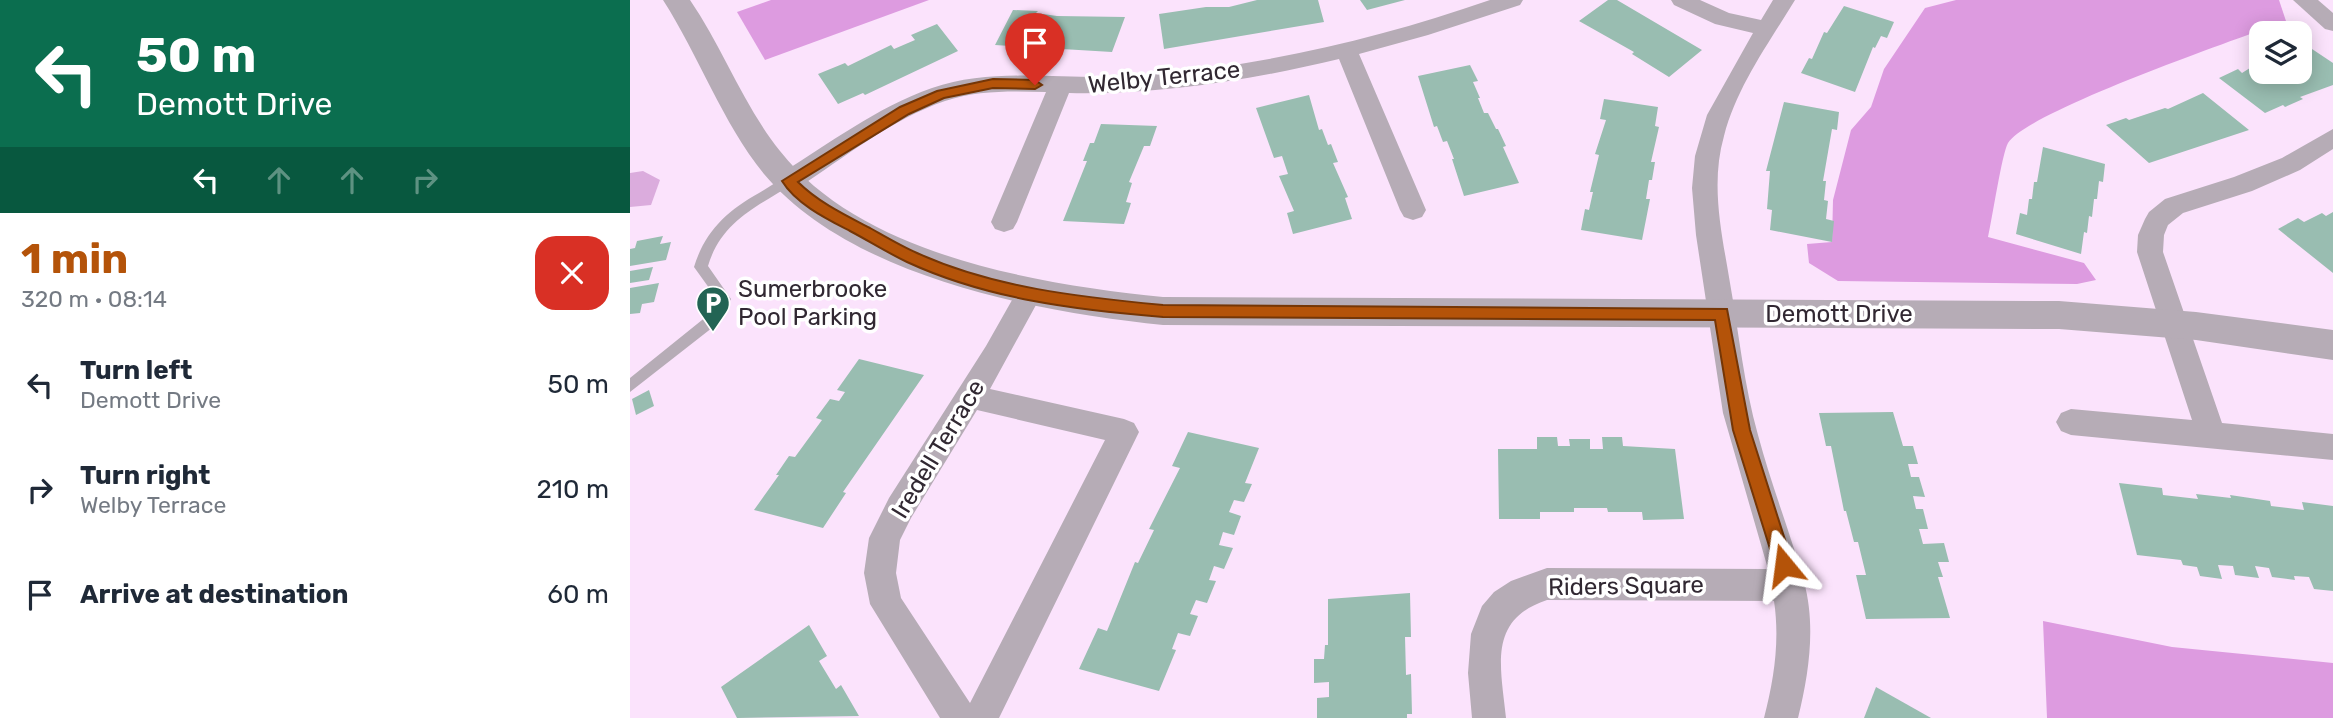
<!DOCTYPE html>
<meta charset="utf-8">
<style>
body{margin:0;font-family:Rubik,sans-serif;background:#f2f2f3;color:#1f2937;height:100vh;display:flex;flex-direction:column;font-size:26px;white-space:nowrap}
*{box-sizing:border-box;margin:0}
p{font-size:23px;color:#747a83}
.icon{flex:none;width:38px;height:38px;fill:none;stroke:currentColor;stroke-width:2;stroke-linecap:round;stroke-linejoin:round}
.map{position:relative;flex:1;overflow:hidden}
.side{display:flex;flex-direction:column;background:#fff;width:630px}
.side>*{flex:none}
.banner{background:#0b6e4f;color:#fff;overflow:hidden}
.tools{position:absolute;left:1619px;top:21px;display:grid;gap:14px}
.tools a{display:grid;place-items:center;width:63px;height:63px;border-radius:14px;background:#fff;box-shadow:0 4px 18px #0003;font-size:35px}
.pin{position:absolute;display:grid;place-items:center;width:60px;height:60px;color:#fff;margin:-72px -30px;border-radius:50% 50% 50% 0;rotate:-45deg;box-shadow:0 0 7px #0007}
.pin .icon{rotate:45deg}
.me{position:absolute;width:77px;margin:-38px;rotate:344deg;stroke-linejoin:round;filter:drop-shadow(0 0 5px #0008)}
.turn{display:flex;align-items:center;gap:24px;height:147px;padding:0 21px;font-size:32px}
.turn .icon{width:91px;height:91px;stroke-width:2.5}
.turn b{display:block;font-size:49px;line-height:60px}
.lanes{display:flex;align-items:center;height:66px;padding:0 21px;background:#0003;justify-content:center;gap:35px;direction:ltr}
.lanes .off{opacity:.35}
.round{display:grid;place-items:center;flex:none;width:74px;height:74px;border-radius:21px;background:#f2f2f3}
.headline{display:flex;align-items:center;justify-content:space-between;height:119px;padding:0 21px}
h1{font-size:42px;font-weight:700;line-height:52px;color:#b45309}
ul{padding:0;list-style:none}
li{display:flex;align-items:center;gap:21px;height:105px;padding:0 21px}
li div{flex:1}
li b{display:block;font-size:26px}
li em{font-style:normal}
main{display:flex;flex:1;min-height:0}
.map>svg:first-child{display:block}
.green{fill:#dbacdd}
.forest{fill:#dd9be0}
.building{fill:#99bdb1}
.lines{fill:none;stroke-linecap:round;stroke-linejoin:round}
.service{fill:#b6acb6;fill-rule:evenodd}
.minor{fill:#b6acb6;fill-rule:evenodd}
.tertiary{fill:#b6acb6;fill-rule:evenodd}
.route{fill:#b45309;stroke:#753606;stroke-width:2}
.labels{text-anchor:middle;dominant-baseline:central;stroke-width:7;stroke-linejoin:round;paint-order:stroke}
.street-label{font-size:24px;fill:#312832;stroke:#fff}
.poi-label{font-size:24px;fill:#312832;stroke:#fff;text-anchor:start}
</style>
<main>
<section class="side">
<div class="banner">
<div class="turn"><svg class="icon" aria-label="left" viewBox="0 0 24 24"><path d="M17 20v-9H6M10 6l-5 5 5 5"/></svg><div><b>50 m</b>Demott Drive</div></div>
<div class="lanes"><svg class="icon" aria-label="left" viewBox="0 0 24 24"><path d="M17 20v-9H6M10 6l-5 5 5 5"/></svg><svg class="icon off" aria-label="ahead" viewBox="0 0 24 24"><path d="M12 20V5M6 11l6-6 6 6"/></svg><svg class="icon off" aria-label="ahead" viewBox="0 0 24 24"><path d="M12 20V5M6 11l6-6 6 6"/></svg><svg class="icon off" aria-label="right" viewBox="0 0 24 24"><path d="M7 20v-9h11M14 6l5 5-5 5"/></svg></div>
</div>
<div class="headline"><div><h1>1 min</h1><p>320 m · 08:14</p></div><a class="round" style="background:#d93025;color:#fff"><svg class="icon" aria-label="close" viewBox="0 0 24 24"><path d="M6 6l12 12M18 6L6 18"/></svg></a></div>
<ul>
<li><svg class="icon" aria-label="left" viewBox="0 0 24 24"><path d="M17 20v-9H6M10 6l-5 5 5 5"/></svg><div><b>Turn left</b><p>Demott Drive</p></div><em>50 m</em></li>
<li><svg class="icon" aria-label="right" viewBox="0 0 24 24"><path d="M7 20v-9h11M14 6l5 5-5 5"/></svg><div><b>Turn right</b><p>Welby Terrace</p></div><em>210 m</em></li>
<li><svg class="icon" aria-label="arrive" viewBox="0 0 24 24"><path d="M6 21V4h12l-3 4 3 4H6"/></svg><div><b>Arrive at destination</b></div><em>60 m</em></li>
</ul>
</section>
<div class="map">
<svg width="1703" height="718" viewBox="0 0 1703 718">
<rect width="100%" height="100%" fill="#fbe3fc"/>
<polygon class="green" points="13,171 30,180 21,205 0,207 0,173"/>
<g class="forest">
<polygon points="141,0 299,0 135,60 107,12"/>
<path d="M1326 0H1649L1656 21C1608 39 1400 110 1378 143 1372 153 1362 220 1358 237L1454 263 1466 280 1447 284 1208 281 1179 263 1177 244 1202 242 1203 200 1221 130 1241 107 1254 69 1295 8Z"/>
<polygon points="1413,621 1542,647 1703,663 1703,718 1417,718"/>
</g>
<g class="building">
<polygon points="627,0 688,0 694,22 534,49 529,14 576,7 599,7"/>
<polygon points="730,0 775,0 737,10"/>
<polygon points="978,0 987,0 1072,50 1039,77 1002,54 1004,52 949,21"/>
<polygon points="1214,6 1264,22 1257,38 1251,36 1245,48 1243,47 1225,92 1171,73 1179,58 1182,59 1194,32 1197,33"/>
<polygon points="383,10 408,11 406,13 427,16 495,17 482,52 365,45"/>
<polygon points="307,24 328,51 235,95 233,93 208,104 188,74 215,63 218,66 261,45 264,49 285,40 281,35"/>
<polygon points="1676,45 1703,63 1703,85 1670,97 1673,99 1655,107 1653,105 1635,113 1589,78 1608,69 1612,73 1631,61 1631,72 1670,72 1670,48"/>
<polygon points="840,65 848,81 843,82 850,98 848,98 854,113 858,113 866,129 868,129 876,146 873,147 889,183 834,196 822,159 824,159 817,141 813,142 807,126 804,127 788,76"/>
<polygon points="1573,93 1619,130 1519,163 1476,125 1496,118 1499,120 1535,108 1538,109"/>
<polygon points="679,95 689,130 692,129 698,145 701,144 708,162 703,163 718,197 715,198 722,219 663,234 657,213 664,211 649,176 658,174 652,156 644,158 626,108"/>
<polygon points="974,99 1028,107 1025,126 1029,127 1021,162 1025,162 1022,180 1019,180 1016,199 1020,199 1012,240 951,230 955,209 959,210 963,192 960,192 969,155 965,154 976,120 970,119"/>
<polygon points="1154,102 1209,112 1207,130 1202,129 1193,181 1196,181 1194,200 1198,201 1196,219 1204,221 1202,242 1140,230 1142,210 1137,209 1140,171 1136,171"/>
<polygon points="471,124 527,126 520,146 514,146 499,182 502,183 496,202 501,203 494,224 433,221 457,161 453,161 460,143 464,143"/>
<polygon points="1413,147 1475,164 1473,182 1469,181 1467,199 1464,199 1462,217 1459,216 1457,233 1454,232 1451,254 1386,234 1390,213 1397,215 1399,199 1402,199 1404,182 1407,182"/>
<polygon points="1703,212 1703,273 1648,229 1668,218 1674,222 1692,213 1696,216"/>
<polygon points="33,236 30,244 41,242 36,260 0,266 0,249 5,248 7,241"/>
<polygon points="23,267 19,280 0,283 0,271"/>
<polygon points="29,283 24,302 12,304 10,313 0,314 0,288"/>
<polygon points="229,359 294,375 213,492 216,493 193,528 124,510 149,475 146,475 159,456 165,457 192,420 186,418 200,399 209,401 215,392 207,390"/>
<polygon points="19,390 24,406 6,415 2,399"/>
<polygon points="1263,412 1273,446 1283,446 1288,464 1278,464 1281,477 1289,477 1295,497 1283,496 1286,509 1293,509 1298,529 1289,529 1293,544 1314,543 1319,562 1308,562 1313,577 1308,577 1320,618 1236,619 1226,575 1236,575 1228,542 1224,542 1216,511 1214,511 1201,446 1196,446 1189,413"/>
<polygon points="558,432 629,448 615,483 622,484 614,502 604,500 599,512 611,516 604,535 593,532 589,545 603,548 594,569 584,566 579,580 586,581 577,603 566,600 560,614 568,616 560,636 548,633 542,649 546,650 529,691 449,669 468,628 477,631 505,562 508,563 524,530 519,529 550,468 542,466"/>
<polygon points="907,437 927,437 928,446 940,446 939,439 960,439 960,449 973,449 972,437 992,437 993,446 1045,449 1054,519 1013,520 1012,512 978,512 977,508 944,508 944,512 910,512 910,519 869,519 868,449 907,449"/>
<polygon points="1489,483 1532,488 1533,495 1568,499 1566,494 1601,498 1600,495 1640,501 1641,506 1674,510 1672,502 1703,506 1703,591 1684,589 1679,577 1664,576 1665,580 1642,577 1639,568 1625,566 1629,578 1605,575 1603,566 1588,565 1592,579 1570,576 1567,567 1553,565 1551,560 1507,555"/>
<polygon points="780,593 781,637 775,637 776,675 781,674 782,714 777,714 777,718 687,718 687,698 699,697 699,682 684,683 684,659 694,659 695,645 698,645 698,599"/>
<polygon points="179,625 197,656 189,661 206,689 211,685 229,716 107,718 91,687"/>
<polygon points="1246,687 1301,718 1234,718"/>
</g>
<g class="lines">
<path class="service" d="M159 176 163 178 165 181 163 184C126 207 91 222 78 266L101 299 87 324 0 392V378L77 316 87 299 64 267C75 231 97 211 129 193 139 187 149 180 159 176Z"/>
<g class="minor">
<path d="M860 0H893L890 5 798 35 729 54 796 210 792 217 783 220 774 217 770 210 709 59C621 80 529 95 439 93L387 222 383 229 374 232 365 229 361 222 416 92C383 91 347 90 315 101 262 119 215 157 168 188L159 190 150 188 147 181 150 174C199 144 247 107 302 88 367 66 436 81 503 76 624 68 745 40 860 0Z"/>
<path d="M1041 0H1070L1099 13 1131 20 1143 0H1165C1139 43 1107 86 1094 136 1080 185 1092 234 1100 283 1109 334 1114 385 1128 435 1141 484 1160 532 1174 582 1186 625 1179 674 1168 718H1134C1144 679 1150 641 1144 601L917 600C857 620 871 667 876 718H842L838 673 841 634 852 606 864 592 881 581 917 568 1138 569 1093 413 1066 235 1062 188 1065 156 1077 115 1123 33 1085 24 1044 5Z"/>
<polygon points="1663,0 1688,0 1703,13 1703,31 1695,29"/>
<polygon points="1703,129 1703,149 1670,170 1622,191 1553,213 1538,225 1534,235 1533,252 1592,423 1703,434 1703,460 1441,435 1431,431 1426,422 1431,413 1441,409 1562,420 1507,252 1508,235 1515,219 1519,212 1535,199 1604,177 1652,158"/>
<path d="M399 283 408 286 412 294 360 389 494 419 504 423 509 432 369 718H310L240 604 234 573 239 538 259 498 356 346 390 286ZM347 410 475 440 340 703 271 598 266 573 270 540 281 518Z"/>
</g>
<path class="tertiary" d="M33 0H60C93 48 113 105 150 151 233 256 408 284 533 297L1429 301 1566 312 1703 330V360L1566 340 1429 329 533 325C407 312 220 277 134 174 92 122 69 56 33 0Z"/>
</g>
<path class="route" d="M363 79 405 80 412 85 405 89 363 88 314 98 279 114 168 182C188 202 215 215 240 228 256 237 271 246 287 253 364 288 450 297 533 305L1097 309 1120 430 1163 565 1160 571 1154 574 1148 571 1145 565 1103 430 1085 320 533 317C446 310 357 299 277 262 258 253 239 241 220 231 197 219 166 204 152 181L270 107 307 91Z"/>
<defs>
<g id="parking-pin" transform="scale(1.75)"><path d="M0 17L-7.5 6A9.5 9.5 0 1 1 7.5 6Z" fill="#226454" stroke="#fff"/><path d="M-3.5-5.5H1a3.5 3.5 0 0 1 0 7H-1V5.5H-3.5ZM-1-3.4V-.6H.8a1.4 1.4 0 0 0 0-2.8Z" fill="#fff"/></g>
</defs>
<g fill-rule="evenodd">
<use href="#parking-pin" x="83" y="303"/>
</g>
<g class="labels">
<g class="street-label">
<text transform="translate(534 77) rotate(-6)">Welby Terrace</text>
<text x="1209" y="314">Demott Drive</text>
<text transform="translate(308 449) rotate(-59)">Iredell Terrace</text>
<text transform="translate(996 586) rotate(-1)">Riders Square</text>
</g>
<g class="poi-label">
<text x="108" y="289">Sumerbrooke<tspan x="108" dy="28">Pool Parking</tspan></text>
</g>
</g>
</svg>
<div class="tools">
<a><svg class="icon" aria-label="layers" viewBox="0 0 24 24"><path d="M12 4l9 5-9 5-9-5zM3 14l9 5 9-5"/></svg></a>
</div>
<div class="pin" style="left:405px;top:85px;background:#d93025"><svg class="icon" aria-label="arrive" viewBox="0 0 24 24"><path d="M6 21V4h12l-3 4 3 4H6"/></svg></div>
<svg class="me" style="left:1154px;top:565px" viewBox="-20 -20 40 40"><path d="M0-17L14 15 0 8-14 15z" fill="#b45309" stroke="#fff" stroke-width="4"/></svg>
</div>
</main>
